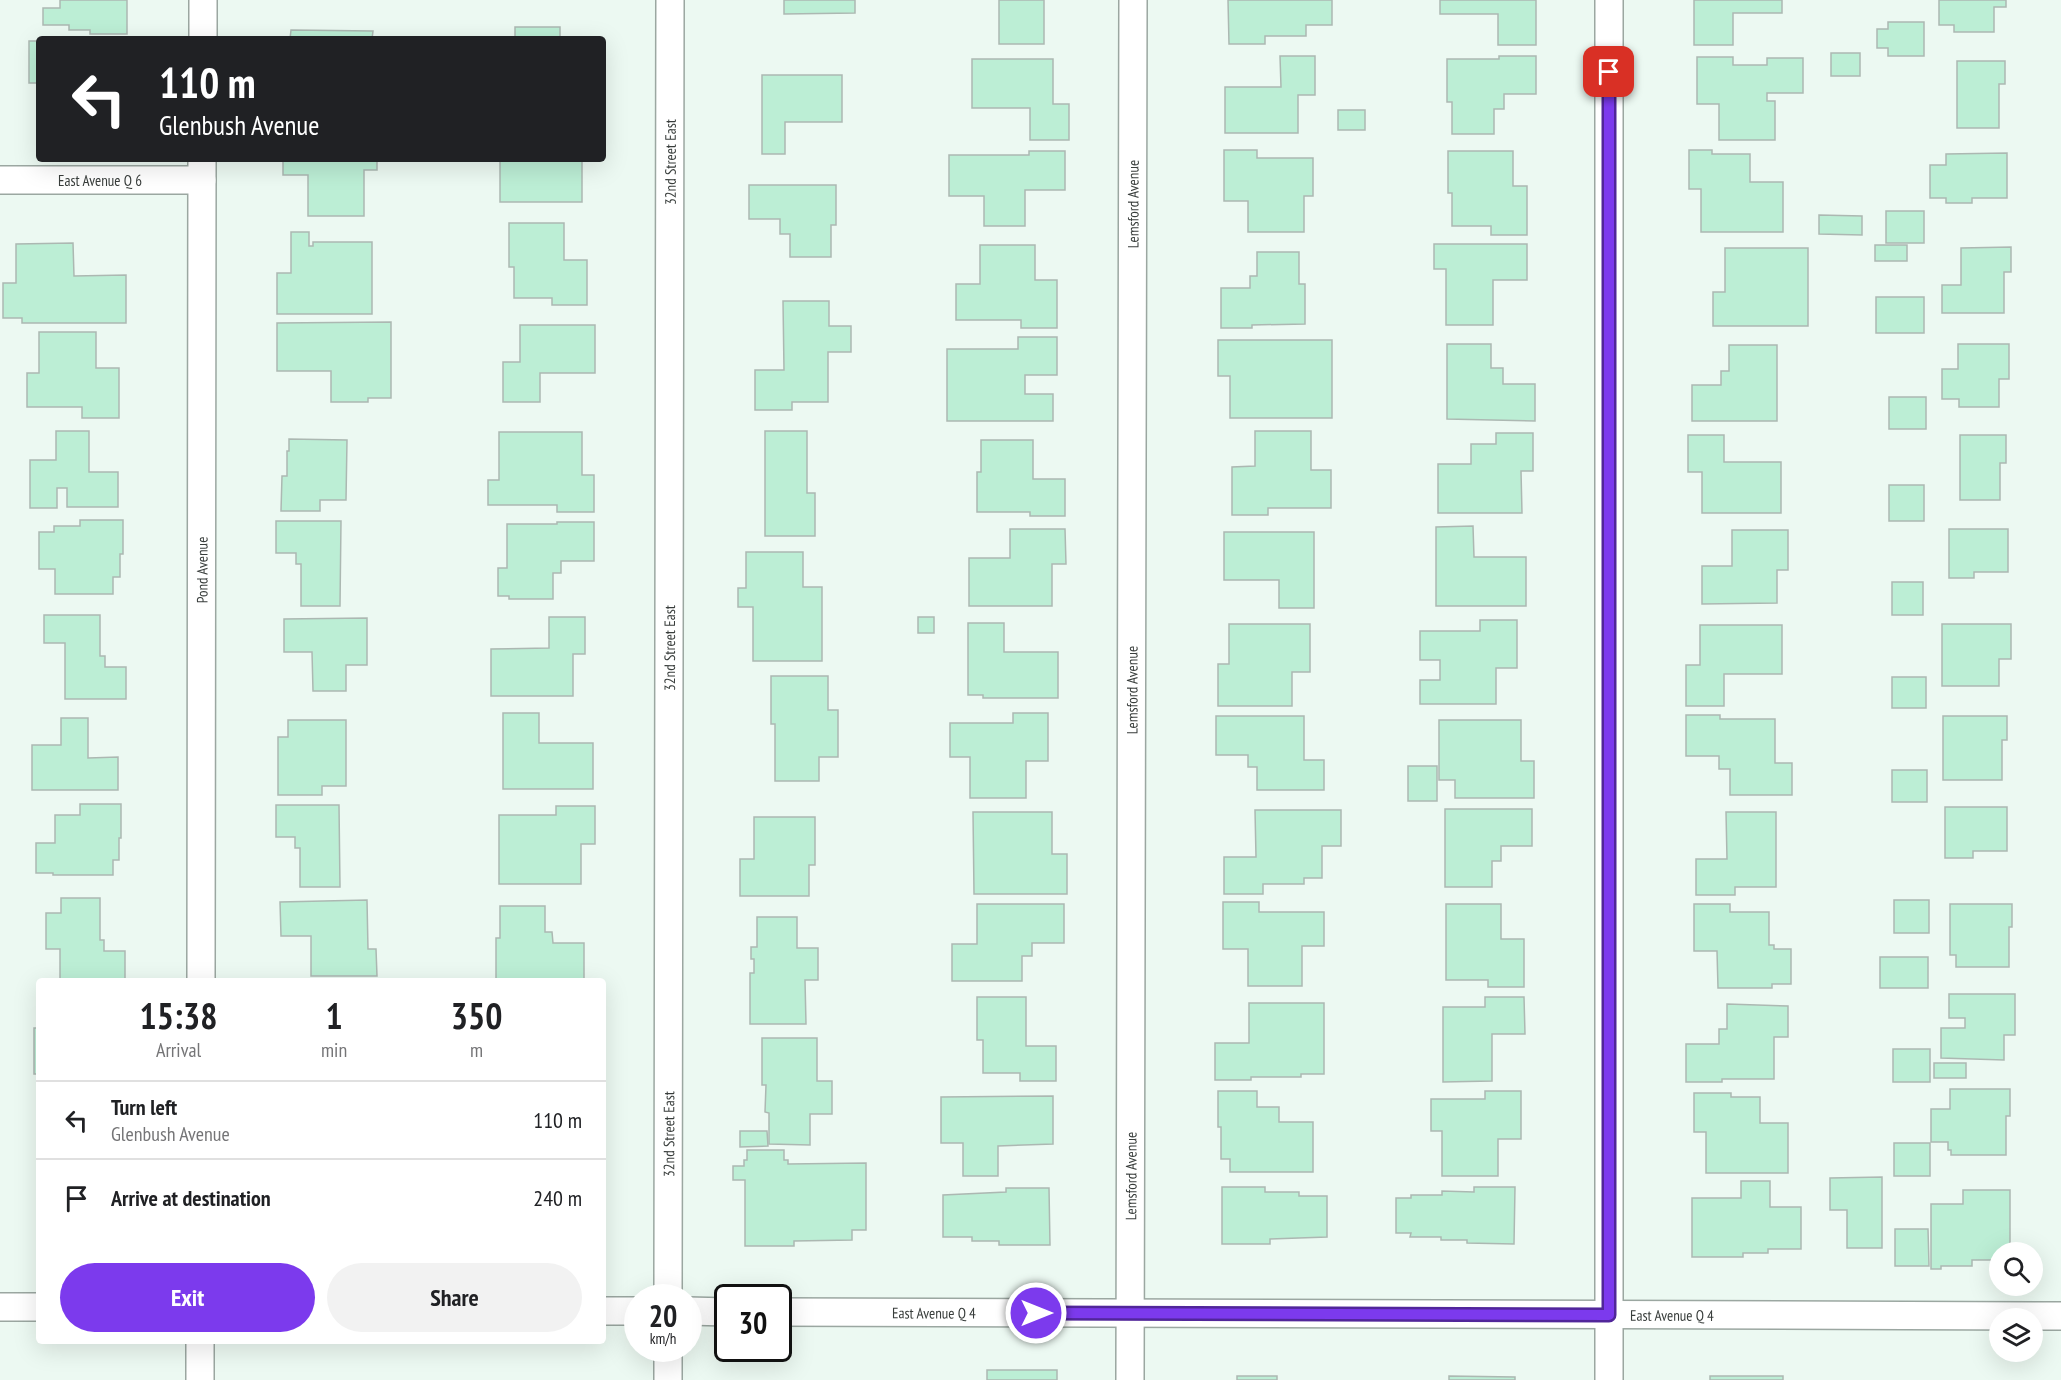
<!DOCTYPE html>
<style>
body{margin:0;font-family:"PT Sans Narrow",sans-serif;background:#f2f2f2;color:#202124;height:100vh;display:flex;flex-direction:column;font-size:22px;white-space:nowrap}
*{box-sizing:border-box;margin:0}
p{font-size:20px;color:#757577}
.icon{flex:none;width:33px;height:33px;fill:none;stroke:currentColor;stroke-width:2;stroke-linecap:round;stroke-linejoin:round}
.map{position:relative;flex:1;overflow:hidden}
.side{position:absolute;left:36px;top:978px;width:570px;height:366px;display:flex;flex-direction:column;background:#fff;border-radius:6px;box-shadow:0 6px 24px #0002}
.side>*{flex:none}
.guide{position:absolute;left:36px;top:36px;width:570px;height:126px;border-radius:6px;box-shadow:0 6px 24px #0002;background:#202124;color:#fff;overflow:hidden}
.controls{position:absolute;left:1989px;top:1242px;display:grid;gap:12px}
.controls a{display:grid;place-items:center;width:54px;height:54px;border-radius:50%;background:#fff;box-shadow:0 6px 24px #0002;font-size:30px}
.speed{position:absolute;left:624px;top:1284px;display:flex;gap:12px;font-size:30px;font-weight:700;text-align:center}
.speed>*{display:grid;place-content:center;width:78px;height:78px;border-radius:50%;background:#fff;box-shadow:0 6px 24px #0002;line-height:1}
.speed small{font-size:15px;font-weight:400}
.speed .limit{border:3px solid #111;border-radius:9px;background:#fff;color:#111}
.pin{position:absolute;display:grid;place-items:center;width:51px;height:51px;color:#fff;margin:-26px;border-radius:12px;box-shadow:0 3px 9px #0006}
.me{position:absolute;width:66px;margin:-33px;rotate:90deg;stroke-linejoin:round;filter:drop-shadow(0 0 4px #0008)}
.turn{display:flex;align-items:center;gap:21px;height:126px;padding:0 24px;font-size:27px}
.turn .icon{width:78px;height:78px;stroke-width:2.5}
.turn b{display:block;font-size:42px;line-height:51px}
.eta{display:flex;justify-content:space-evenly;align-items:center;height:102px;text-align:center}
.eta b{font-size:36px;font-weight:700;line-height:42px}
.cta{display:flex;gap:12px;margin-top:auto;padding:12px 24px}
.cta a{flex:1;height:69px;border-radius:36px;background:#7c3aed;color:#fff;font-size:24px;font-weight:700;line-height:69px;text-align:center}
.cta a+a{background:#f2f2f2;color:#202124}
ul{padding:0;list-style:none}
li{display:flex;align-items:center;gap:18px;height:78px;padding:0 24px;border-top:2px solid #e0e0e0}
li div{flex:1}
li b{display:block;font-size:22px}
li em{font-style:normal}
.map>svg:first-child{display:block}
.building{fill:#bceed5;stroke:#acb8b2;stroke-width:1.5}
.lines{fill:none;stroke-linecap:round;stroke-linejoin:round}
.street-casing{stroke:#9ba7a1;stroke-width:30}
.street{stroke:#fff;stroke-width:27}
.route-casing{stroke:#51269a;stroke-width:15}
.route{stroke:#7c3aed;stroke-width:10}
.labels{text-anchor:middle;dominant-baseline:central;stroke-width:4.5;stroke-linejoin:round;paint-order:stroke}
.street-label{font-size:15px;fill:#383d3b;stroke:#fff}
</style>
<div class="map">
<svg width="2061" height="1380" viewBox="0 0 2061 1380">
<rect width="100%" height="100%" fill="#ecf9f2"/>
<g class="building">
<polygon points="60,0 127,0 127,34 90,34 90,30 69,30 69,25 43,25 43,8 60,8"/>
<polygon points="784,0 855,0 855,13 784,14"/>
<rect x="999" y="0" width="45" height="44"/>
<polygon points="1228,0 1332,0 1332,25 1306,25 1306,36 1265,36 1265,44 1229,44"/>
<polygon points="1440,0 1536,0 1536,45 1498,45 1498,14 1440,14"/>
<polygon points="1694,0 1782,0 1782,13 1733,13 1733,45 1694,45"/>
<polygon points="1939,0 2006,0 2006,7 1994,7 1994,32 1954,32 1954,25 1939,25"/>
<polygon points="1888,22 1924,22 1924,56 1888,56 1888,48 1877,48 1877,29 1888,29"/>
<rect x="515" y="27" width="45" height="12"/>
<polygon points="291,30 373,31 372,39 290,39"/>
<rect x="29" y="41" width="10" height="42"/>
<rect x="1831" y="53" width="29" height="23"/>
<polygon points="1280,56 1315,56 1315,95 1298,95 1298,133 1225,133 1225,87 1281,87"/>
<polygon points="1499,56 1536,56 1536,94 1504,94 1504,109 1494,109 1494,134 1452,134 1452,102 1447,102 1447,59 1499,59"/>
<polygon points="1697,57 1733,57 1733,65 1767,65 1767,58 1803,58 1803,93 1767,93 1767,101 1775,101 1775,140 1719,140 1719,104 1697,104"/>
<polygon points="972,59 1053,59 1053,104 1069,104 1069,140 1030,140 1030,108 972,108"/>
<polygon points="1957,61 2005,61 2005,84 1999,84 1999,128 1957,128"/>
<polygon points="762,75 842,75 842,122 785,122 785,154 762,154"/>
<rect x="1338" y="110" width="27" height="20"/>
<polygon points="1224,150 1257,150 1257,158 1313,158 1313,196 1304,196 1304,232 1248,232 1248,201 1224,201"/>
<polygon points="1689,150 1712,150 1712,154 1750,154 1750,182 1783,182 1783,232 1701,232 1701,189 1689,189"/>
<polygon points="1029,151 1065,151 1065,190 1025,190 1025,226 984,226 984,196 949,196 949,155 1029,155"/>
<polygon points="1448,151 1513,151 1513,186 1527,186 1527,235 1491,235 1491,226 1452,226 1452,193 1448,193"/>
<polygon points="2007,153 2007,198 1972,198 1972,203 1946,203 1946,198 1930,198 1930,165 1946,165 1946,154"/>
<polygon points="283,159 377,159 377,170 364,170 364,216 308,216 308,175 283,175"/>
<polygon points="500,159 595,159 595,161 582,161 582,202 500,202"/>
<polygon points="749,185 836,185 836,225 831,225 831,257 790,257 790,234 780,234 780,219 749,219"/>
<rect x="1886" y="211" width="38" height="32"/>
<polygon points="1819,215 1862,216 1862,235 1819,234"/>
<polygon points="509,223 564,223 564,260 587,260 587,305 552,305 552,298 514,298 514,267 509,267"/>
<polygon points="291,232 309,232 309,246 313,246 313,242 372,242 372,314 277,314 277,273 291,273"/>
<polygon points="73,243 74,276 126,275 126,323 22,323 22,318 3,318 3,283 16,283 16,244"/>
<polygon points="1434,244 1527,244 1527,280 1493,280 1493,325 1446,325 1446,269 1434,269"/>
<polygon points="980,245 1035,245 1035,280 1057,280 1057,328 1021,328 1021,320 956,320 956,284 980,284"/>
<rect x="1875" y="245" width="32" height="16"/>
<polygon points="2011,247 2011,272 2004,272 2004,313 1942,313 1942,285 1961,285 1961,248"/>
<polygon points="1725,248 1808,248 1808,326 1713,326 1713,292 1725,292"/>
<polygon points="1257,252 1299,252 1299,284 1305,284 1305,324 1252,325 1252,328 1221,328 1221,288 1250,288 1250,276 1257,276"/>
<rect x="1876" y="297" width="48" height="36"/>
<polygon points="783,301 829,301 829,326 851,326 851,352 828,352 828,402 792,402 792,410 755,410 755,370 784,370"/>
<polygon points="391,322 391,398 368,398 368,402 331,402 331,371 277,371 277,323"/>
<polygon points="520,325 595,325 595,373 540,373 540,402 503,402 503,362 520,362"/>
<polygon points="39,332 96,332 96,368 119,368 119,418 82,418 82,407 27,407 27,373 39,373"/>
<polygon points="1018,337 1057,337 1057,375 1025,375 1025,394 1053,394 1053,421 947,421 947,349 1018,349"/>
<polygon points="1218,340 1332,340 1332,418 1230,418 1230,376 1218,376"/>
<polygon points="1447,344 1491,344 1491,368 1503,368 1503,384 1535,384 1535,421 1447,419"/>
<polygon points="1958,344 2009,344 2009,379 1999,379 1999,407 1959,407 1959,399 1942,399 1942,369 1958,369"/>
<polygon points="1729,345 1777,345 1777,421 1692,421 1692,385 1721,385 1721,371 1729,371"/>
<rect x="1889" y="397" width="37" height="32"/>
<polygon points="56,431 89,431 89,472 118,472 118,507 67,507 67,488 57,488 57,508 30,508 30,460 56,460"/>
<polygon points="765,431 807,431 807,493 815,493 815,536 765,536"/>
<polygon points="1255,431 1311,431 1311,470 1331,470 1331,508 1268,508 1268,515 1232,515 1232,467 1255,466"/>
<polygon points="499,432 582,432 582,475 594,475 594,512 557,512 557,505 488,505 488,480 499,480"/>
<polygon points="1496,433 1533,433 1533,471 1521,471 1522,513 1438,513 1438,464 1471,464 1471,444 1496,444"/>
<polygon points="1688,435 1724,435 1724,462 1781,462 1781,513 1702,513 1702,472 1688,472"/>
<polygon points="1960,435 2006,435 2006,463 2000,463 2000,500 1960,500"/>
<polygon points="289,439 347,440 346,500 320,500 320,511 281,511 282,476 287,476 287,451 289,451"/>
<polygon points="981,440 1033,440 1033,479 1065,479 1065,516 1030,516 1030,512 977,512 977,472 981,472"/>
<rect x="1889" y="485" width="35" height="36"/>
<polygon points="80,520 123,520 123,554 120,554 120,577 113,577 113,594 55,594 55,569 39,569 39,532 54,532 54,526 80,526"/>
<polygon points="276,521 341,521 340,606 301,606 301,564 296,564 296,553 276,553"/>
<polygon points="557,522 594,522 594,561 561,561 561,573 553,573 553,599 509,599 509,596 498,596 498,568 507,568 507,524 557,524"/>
<polygon points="1473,526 1474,557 1526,557 1526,606 1436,606 1436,527"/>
<polygon points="1010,529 1065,529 1066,564 1052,564 1052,606 969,606 969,558 1010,558"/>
<polygon points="1949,529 2008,529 2008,572 1974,572 1974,578 1949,578"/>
<polygon points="1732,530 1788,530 1788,570 1777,570 1777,603 1702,604 1702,566 1732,566"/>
<polygon points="1224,532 1314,532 1314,608 1279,608 1279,580 1224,580"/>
<polygon points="746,552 803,552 803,587 822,587 822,661 753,661 753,607 738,607 738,588 746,588"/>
<rect x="1892" y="582" width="31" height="33"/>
<polygon points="44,615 100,615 100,656 105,656 105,667 126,667 126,699 65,699 65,643 44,643"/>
<polygon points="549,617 585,617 585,654 573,654 573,696 491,696 491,649 549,648"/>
<rect x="918" y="617" width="16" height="16"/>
<polygon points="367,618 367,665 346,665 346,691 313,691 312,652 284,652 284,619"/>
<polygon points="1480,620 1517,620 1517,668 1496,668 1496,704 1420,704 1420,680 1440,680 1440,660 1420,660 1420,631 1480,631"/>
<polygon points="968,623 1004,623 1004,652 1058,652 1058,698 983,698 983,695 968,695"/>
<polygon points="1229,624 1310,624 1310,672 1292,672 1292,706 1218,706 1218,664 1229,664"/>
<polygon points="1942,624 2011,624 2011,659 1999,659 1999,686 1942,686"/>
<polygon points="1700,625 1782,625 1782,674 1724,674 1724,706 1686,706 1686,665 1700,665"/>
<polygon points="771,676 828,676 828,710 838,710 838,757 819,757 819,781 775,781 775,724 771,724"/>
<rect x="1892" y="677" width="34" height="31"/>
<polygon points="503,713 539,713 539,743 593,743 593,789 503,789"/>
<polygon points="1013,713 1048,713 1048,761 1026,761 1026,798 970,798 970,757 950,757 950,723 1013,723"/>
<polygon points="1686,715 1720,715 1720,719 1775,719 1775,763 1792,763 1792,795 1730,795 1730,769 1719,769 1719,756 1686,756"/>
<polygon points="1216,716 1304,716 1304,760 1324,760 1324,790 1257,790 1257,767 1248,767 1248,755 1216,755"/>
<polygon points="1943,716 2007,716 2007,740 2002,740 2002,780 1943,780"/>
<polygon points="61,718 88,718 88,758 118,757 118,790 32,790 32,745 61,745"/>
<polygon points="288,720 346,720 346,786 322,786 322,795 278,795 278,737 288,737"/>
<polygon points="1439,720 1521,720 1521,761 1534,761 1534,798 1455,798 1455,780 1439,780"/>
<rect x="1408" y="766" width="29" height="35"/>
<rect x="1892" y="770" width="35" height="32"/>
<polygon points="80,804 121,804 121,838 119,838 119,860 113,860 113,875 53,875 53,873 36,873 36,843 55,843 55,815 80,815"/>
<polygon points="276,805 339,805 340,887 300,887 300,848 295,848 295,837 276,837"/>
<polygon points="556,806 595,806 595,844 581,844 581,884 499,884 499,815 556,815"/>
<polygon points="1945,807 2007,807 2007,851 1973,851 1973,858 1945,858"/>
<polygon points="1445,809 1532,809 1532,846 1501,846 1501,861 1492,861 1492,887 1445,887"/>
<polygon points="1255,810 1341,810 1341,846 1322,846 1322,878 1304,878 1304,884 1263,884 1263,894 1224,894 1224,857 1256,857"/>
<polygon points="973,812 1052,812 1052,854 1067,854 1067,894 974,894"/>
<polygon points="1726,812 1776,812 1776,887 1735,887 1735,895 1696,895 1696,859 1727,859"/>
<polygon points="754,817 815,817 815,865 809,865 809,896 740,896 740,859 754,859"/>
<polygon points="61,898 100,898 100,940 104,940 104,951 125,951 125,981 60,981 60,949 46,949 46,913 61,913"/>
<polygon points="367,900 368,949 376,949 377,976 311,976 311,936 281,936 280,902"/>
<rect x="1894" y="900" width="35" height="33"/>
<polygon points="1223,902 1259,902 1259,912 1324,912 1324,946 1302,946 1302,986 1248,986 1248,949 1223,949"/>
<polygon points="977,904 1064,904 1064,943 1032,943 1032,956 1022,956 1022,981 952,981 952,944 977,944"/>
<polygon points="1446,904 1501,904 1501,939 1524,939 1524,987 1488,987 1488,980 1446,980"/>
<polygon points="1694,904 1730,904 1730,912 1769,912 1769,945 1774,945 1774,949 1791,949 1791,984 1772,984 1772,988 1718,988 1717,951 1694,951"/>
<polygon points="1950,904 2012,904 2012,927 2009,927 2009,967 1956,967 1956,955 1950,955"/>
<polygon points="500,906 545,906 545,932 552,932 553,943 584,943 584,981 496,981 496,938 500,938"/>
<polygon points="757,917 797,917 797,948 818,948 818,980 805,980 806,1024 750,1024 750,973 754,973 754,959 751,959 751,947 757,947"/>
<rect x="1880" y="957" width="48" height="31"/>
<polygon points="1949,994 2015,994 2015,1035 2004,1035 2004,1060 1941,1058 1941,1028 1965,1028 1965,1018 1949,1018"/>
<polygon points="977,997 1026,997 1026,1046 1056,1046 1056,1081 1020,1081 1020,1073 983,1073 983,1040 977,1040"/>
<polygon points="1485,997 1524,997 1525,1034 1492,1034 1492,1081 1443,1082 1443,1007 1485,1007"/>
<polygon points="1249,1003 1324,1003 1324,1074 1301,1074 1301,1077 1251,1077 1251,1080 1215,1080 1215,1043 1249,1043"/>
<polygon points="1727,1004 1788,1006 1788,1037 1774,1037 1774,1079 1722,1079 1722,1082 1686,1082 1686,1044 1719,1044 1719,1029 1727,1029"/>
<rect x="34" y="1028" width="5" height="46"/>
<polygon points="762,1038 817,1038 817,1081 832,1081 832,1114 810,1114 810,1145 769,1144 769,1113 765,1112 766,1085 762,1085"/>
<rect x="1893" y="1049" width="37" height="33"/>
<rect x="1934" y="1063" width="32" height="15"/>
<polygon points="1950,1089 2010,1089 2010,1116 2006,1116 2006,1155 1951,1155 1951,1150 1948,1150 1948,1142 1931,1142 1931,1109 1950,1109"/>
<polygon points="1218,1091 1257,1091 1257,1107 1279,1107 1279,1122 1313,1122 1313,1172 1230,1172 1230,1159 1221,1159 1221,1127 1218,1127"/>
<polygon points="1485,1091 1521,1091 1521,1139 1498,1139 1498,1176 1442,1176 1442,1131 1431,1131 1431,1099 1485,1099"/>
<polygon points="1694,1093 1731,1093 1731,1097 1760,1097 1760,1123 1788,1123 1788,1173 1706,1173 1706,1132 1694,1132"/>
<polygon points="1053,1096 1053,1144 998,1146 998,1176 963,1176 963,1143 941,1143 941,1097"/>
<polygon points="740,1131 767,1131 768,1146 740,1147"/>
<rect x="1894" y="1143" width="36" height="33"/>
<polygon points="747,1150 784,1150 784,1160 788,1160 788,1164 866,1163 866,1230 852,1230 852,1240 794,1241 794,1246 745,1246 745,1180 733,1180 733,1166 744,1166 744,1160 747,1160"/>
<polygon points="1882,1177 1882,1248 1847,1248 1847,1210 1830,1210 1830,1178"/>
<polygon points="1741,1181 1770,1181 1770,1207 1801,1207 1801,1249 1768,1249 1768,1253 1743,1253 1743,1257 1692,1257 1692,1198 1741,1198"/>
<rect x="37" y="1187" width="2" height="39"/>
<polygon points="1222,1187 1265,1187 1265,1192 1299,1192 1299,1196 1327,1196 1327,1237 1270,1239 1270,1244 1222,1244"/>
<polygon points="1474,1187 1515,1187 1514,1244 1467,1243 1467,1240 1441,1240 1441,1237 1410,1237 1411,1233 1396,1233 1396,1198 1411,1198 1411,1195 1442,1195 1442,1191 1474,1192"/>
<polygon points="1006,1188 1049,1188 1050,1245 999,1245 999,1241 972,1241 972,1237 943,1237 943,1195 1006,1192"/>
<polygon points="1963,1190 2010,1190 2010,1252 2000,1252 2000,1260 1972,1260 1972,1266 1941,1266 1941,1269 1931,1269 1931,1204 1963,1204"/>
<polygon points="1895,1229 1928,1229 1929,1266 1895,1266"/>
<rect x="987" y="1370" width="70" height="10"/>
<rect x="1237" y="1376" width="40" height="4"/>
<polygon points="1449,1376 1515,1377 1515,1380 1449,1380"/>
<rect x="1710" y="1376" width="73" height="4"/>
</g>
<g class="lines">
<g class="street-casing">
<g id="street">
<polyline points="203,39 203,0"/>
<path id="s1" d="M0 180H202"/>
<path id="s2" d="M201 981 202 159"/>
<path id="s3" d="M668 1298 670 0"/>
<polyline points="0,1307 39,1307"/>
<polyline points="603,1311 638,1311"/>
<polyline points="688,1311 728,1312"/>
<path id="s4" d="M778 1312 2061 1316"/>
<polyline points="668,1348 668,1380"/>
<polyline points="200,1380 200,1341"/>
<path id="s5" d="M1130 1380 1133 0"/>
<polyline points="1609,1380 1609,0"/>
</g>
</g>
<use href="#street" class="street"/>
</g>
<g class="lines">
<g class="route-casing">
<polyline id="route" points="1036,1313 1609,1315 1609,72"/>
</g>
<use href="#route" class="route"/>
</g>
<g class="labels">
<g class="street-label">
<text stroke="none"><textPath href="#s3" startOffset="1136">32nd Street East</textPath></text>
<text stroke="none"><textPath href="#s1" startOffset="100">East Avenue Q 6</textPath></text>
<text stroke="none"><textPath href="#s5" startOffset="1176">Lemsford Avenue</textPath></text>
<text stroke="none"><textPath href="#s2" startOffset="411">Pond Avenue</textPath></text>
<text stroke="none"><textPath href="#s3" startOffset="650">32nd Street East</textPath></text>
<text stroke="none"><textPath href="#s5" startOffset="690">Lemsford Avenue</textPath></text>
<text stroke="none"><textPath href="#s3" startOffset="164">32nd Street East</textPath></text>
<text stroke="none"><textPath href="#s5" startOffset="204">Lemsford Avenue</textPath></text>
<text stroke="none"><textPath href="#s4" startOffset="156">East Avenue Q 4</textPath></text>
<text stroke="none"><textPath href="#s4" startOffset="894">East Avenue Q 4</textPath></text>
</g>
</g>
</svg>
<div class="controls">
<a><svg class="icon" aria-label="search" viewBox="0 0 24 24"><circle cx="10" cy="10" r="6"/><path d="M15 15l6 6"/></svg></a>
<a><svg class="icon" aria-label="layers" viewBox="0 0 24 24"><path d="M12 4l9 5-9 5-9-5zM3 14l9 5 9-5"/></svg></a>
</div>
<div class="speed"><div>20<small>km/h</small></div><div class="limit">30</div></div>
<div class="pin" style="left:1609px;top:72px;background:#d93025"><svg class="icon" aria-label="arrive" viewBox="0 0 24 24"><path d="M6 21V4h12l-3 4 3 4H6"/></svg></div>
<svg class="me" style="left:1036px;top:1313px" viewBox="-20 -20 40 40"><circle r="17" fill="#7c3aed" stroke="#fff" stroke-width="3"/><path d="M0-11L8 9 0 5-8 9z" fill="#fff"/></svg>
<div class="guide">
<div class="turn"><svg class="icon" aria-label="left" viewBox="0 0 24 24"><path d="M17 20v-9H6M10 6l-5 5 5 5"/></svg><div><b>110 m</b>Glenbush Avenue</div></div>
</div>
<section class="side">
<div class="eta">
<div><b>15:38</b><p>Arrival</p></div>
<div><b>1</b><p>min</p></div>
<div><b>350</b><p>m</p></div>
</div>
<ul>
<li><svg class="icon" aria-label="left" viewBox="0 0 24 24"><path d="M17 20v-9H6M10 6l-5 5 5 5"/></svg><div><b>Turn left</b><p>Glenbush Avenue</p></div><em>110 m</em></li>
<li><svg class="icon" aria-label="arrive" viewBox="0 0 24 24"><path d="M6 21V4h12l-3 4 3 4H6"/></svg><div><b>Arrive at destination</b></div><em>240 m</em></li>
</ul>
<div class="cta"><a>Exit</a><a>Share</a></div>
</section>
</div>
